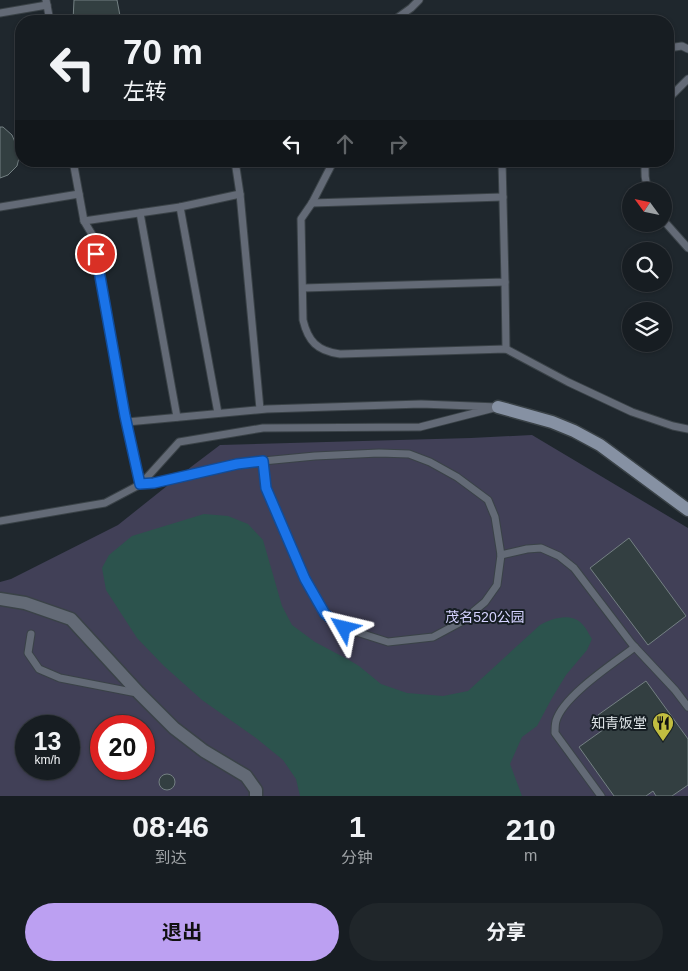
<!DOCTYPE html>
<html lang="zh">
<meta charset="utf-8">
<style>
body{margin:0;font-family:Helvetica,"Noto Sans SC",sans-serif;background:#20262a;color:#f1f3f6;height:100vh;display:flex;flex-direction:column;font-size:19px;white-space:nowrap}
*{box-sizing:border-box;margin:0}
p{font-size:16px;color:#9ea2a5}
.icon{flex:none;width:28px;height:28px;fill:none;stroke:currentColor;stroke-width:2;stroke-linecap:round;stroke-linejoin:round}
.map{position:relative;height:796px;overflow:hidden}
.drawer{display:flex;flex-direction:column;background:#171d22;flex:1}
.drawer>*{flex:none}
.banner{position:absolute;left:15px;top:15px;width:659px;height:152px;border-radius:20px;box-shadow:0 1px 4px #0004,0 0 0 1px #363b40;background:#171d22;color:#f1f3f6;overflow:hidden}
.needle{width:32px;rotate:303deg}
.controls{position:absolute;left:622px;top:182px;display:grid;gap:10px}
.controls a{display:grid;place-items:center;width:50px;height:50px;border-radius:50%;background:#171d22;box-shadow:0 1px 4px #0004,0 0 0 1px #363b40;font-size:25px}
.speed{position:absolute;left:15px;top:715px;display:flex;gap:10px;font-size:25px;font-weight:700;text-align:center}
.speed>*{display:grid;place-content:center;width:65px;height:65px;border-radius:50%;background:#171d22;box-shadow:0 1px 4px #0004,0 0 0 1px #363b40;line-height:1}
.speed small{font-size:12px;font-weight:400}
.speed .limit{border:8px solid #d22;background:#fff;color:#111}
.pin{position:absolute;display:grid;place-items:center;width:42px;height:42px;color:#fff;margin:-21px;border:2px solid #fff;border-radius:50%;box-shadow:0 1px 5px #0007}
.me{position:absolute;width:55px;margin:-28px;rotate:307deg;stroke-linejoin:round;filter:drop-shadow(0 0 4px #0008)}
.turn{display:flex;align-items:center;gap:18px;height:105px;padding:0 25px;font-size:22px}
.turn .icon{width:65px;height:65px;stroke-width:2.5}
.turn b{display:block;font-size:35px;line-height:42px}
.lanes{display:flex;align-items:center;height:48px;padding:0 25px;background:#0003;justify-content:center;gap:25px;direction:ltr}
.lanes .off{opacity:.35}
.eta{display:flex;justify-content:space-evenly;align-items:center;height:85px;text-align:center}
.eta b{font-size:30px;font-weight:700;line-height:35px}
.button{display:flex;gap:10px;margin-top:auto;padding:10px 25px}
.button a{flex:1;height:58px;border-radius:30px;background:#bca0f2;color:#111;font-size:20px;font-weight:700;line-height:58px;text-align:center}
.button a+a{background:#20262a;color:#f1f3f6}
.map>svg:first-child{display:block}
.green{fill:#414057;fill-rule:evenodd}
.water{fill:#2c534d}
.building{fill:#333f41;stroke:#748083}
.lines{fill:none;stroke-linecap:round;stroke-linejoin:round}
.lane-casing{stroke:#3a4247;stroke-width:9}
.street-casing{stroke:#3a4247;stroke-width:15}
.secondary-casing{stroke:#3a4247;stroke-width:15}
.lane{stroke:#636a76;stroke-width:7}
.street{stroke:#636a76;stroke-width:12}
.secondary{stroke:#8691a3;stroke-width:12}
.route-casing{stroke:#114b97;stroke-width:12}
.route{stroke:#1a73e8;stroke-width:9}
.labels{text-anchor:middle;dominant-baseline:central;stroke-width:4;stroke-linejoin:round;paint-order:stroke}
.park-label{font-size:14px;fill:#d5d3ff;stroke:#161e23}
.poi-label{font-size:14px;fill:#dfe5e8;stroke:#161e23;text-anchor:end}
</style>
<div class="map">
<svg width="688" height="796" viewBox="0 0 688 796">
<rect width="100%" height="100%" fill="#1f272d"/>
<path class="green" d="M532 435 688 528V796H0V582L11 579 118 525 187 470 220 445 471 438ZM26 726H69V769H26ZM101 726H144V769H101Z"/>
<path class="water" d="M204 514 228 516 248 524 263 540 282 606 292 625 315 642 349 660 359 666 381 684 407 693 443 696 468 691 540 625C553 618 572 612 583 625 587 629 589 635 592 639L587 650 566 675 552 698 537 726 522 737 510 764 522 796H300L296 779 283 760 256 738 202 700 164 666 137 638 106 590 102 568 109 555 132 536Z"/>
<g class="building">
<polygon points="74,0 117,0 121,21 73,21"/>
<polygon points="0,127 3,127 12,135 20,154 17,166 8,175 0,178"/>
<polygon points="114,161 126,161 123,166"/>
<polygon points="629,538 686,616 648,645 590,568"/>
<polygon points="646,681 688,739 688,785 672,796 656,796 653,791 646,796 614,796 579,747 607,727 598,715"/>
<circle cx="167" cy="782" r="8"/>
</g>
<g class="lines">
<g class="lane-casing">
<g id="lane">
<polyline points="46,0 50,21"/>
<polyline points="0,13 47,5"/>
<polyline points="393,21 411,8 419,0"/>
<polyline points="668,48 682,46 688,49"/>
<polyline points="668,99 688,79"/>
<polyline points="73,161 84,221 93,236 125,416 141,484"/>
<polyline points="235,161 240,194 260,409"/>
<path d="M332 161 331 166 312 203 301 219 303 320C308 341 317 351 340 354L506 349 568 382 632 412 673 426 688 429"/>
<path d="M646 161C644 171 645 182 649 191"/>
<polyline points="312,203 503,197"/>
<polyline points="0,207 79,194"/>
<polyline points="180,207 218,413"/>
<polyline points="140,213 177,417"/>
<polyline points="84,221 180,207 240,194"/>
<polyline points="664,221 688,248"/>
<polyline points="505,282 506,349"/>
<polyline points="303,288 505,282 502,161"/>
<polyline points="141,484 154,483 237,464 263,461 315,456 379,453 409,454 430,462 457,477 488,500 495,517 501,555 497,585 485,602 461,622 433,637 388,642 344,628 325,614 305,579 266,488 263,461"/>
<polyline points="0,521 105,503 141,484 179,442 263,428 420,427 498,407 421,404 267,409 127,422"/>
<polyline points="501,555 527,549 541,548 559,556 574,568 632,644 675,690 688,707"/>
<polyline points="31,634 28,653 39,669 60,678 137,693"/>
<path d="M601 796 555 733C555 729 555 725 556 721 563 696 614 663 635 647"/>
</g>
</g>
<g class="street-casing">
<polyline id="street" points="0,599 25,603 71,619 139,693 174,728 204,751 246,776 256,790 256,796"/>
</g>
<g class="secondary-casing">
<polyline id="secondary" points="498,407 552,422 574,431 600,445 688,510"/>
</g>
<use href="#lane" class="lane"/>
<use href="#street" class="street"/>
<use href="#secondary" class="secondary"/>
</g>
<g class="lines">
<g class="route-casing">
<polyline id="route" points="96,254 125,416 140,484 154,483 237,464 263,461 266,488 305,579 325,614 344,628"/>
</g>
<use href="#route" class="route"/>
</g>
<defs>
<g id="restaurant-pin" transform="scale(1.125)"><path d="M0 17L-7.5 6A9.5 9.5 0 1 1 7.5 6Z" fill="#c1bd40" stroke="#161e23"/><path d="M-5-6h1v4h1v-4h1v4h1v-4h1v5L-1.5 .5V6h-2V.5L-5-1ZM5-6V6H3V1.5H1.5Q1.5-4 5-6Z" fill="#111"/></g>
</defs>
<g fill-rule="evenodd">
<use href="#restaurant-pin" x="663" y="723"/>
</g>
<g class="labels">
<g class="park-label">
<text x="485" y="617">茂名520公园</text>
</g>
<g class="poi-label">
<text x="647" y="723">知青饭堂</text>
</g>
</g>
</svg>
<div class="controls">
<a><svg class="needle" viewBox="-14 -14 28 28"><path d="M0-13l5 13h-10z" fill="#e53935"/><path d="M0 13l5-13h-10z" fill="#9ea2a5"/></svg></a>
<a><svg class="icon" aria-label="search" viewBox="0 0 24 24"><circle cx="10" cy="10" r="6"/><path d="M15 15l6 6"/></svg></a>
<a><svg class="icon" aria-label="layers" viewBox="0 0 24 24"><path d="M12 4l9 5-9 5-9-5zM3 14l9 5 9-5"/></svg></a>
</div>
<div class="speed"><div>13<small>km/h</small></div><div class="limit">20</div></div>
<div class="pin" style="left:96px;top:254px;background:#d93025"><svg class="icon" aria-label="arrive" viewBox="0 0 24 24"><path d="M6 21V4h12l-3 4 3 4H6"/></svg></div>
<svg class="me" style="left:344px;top:628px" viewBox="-20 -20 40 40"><path d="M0-17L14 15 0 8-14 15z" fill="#1a73e8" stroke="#fff" stroke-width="4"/></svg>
<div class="banner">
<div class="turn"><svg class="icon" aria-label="left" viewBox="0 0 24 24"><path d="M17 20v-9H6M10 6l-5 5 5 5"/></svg><div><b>70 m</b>左转</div></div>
<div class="lanes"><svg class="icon" aria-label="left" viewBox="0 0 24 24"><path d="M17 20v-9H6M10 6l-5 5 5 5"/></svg><svg class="icon off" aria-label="ahead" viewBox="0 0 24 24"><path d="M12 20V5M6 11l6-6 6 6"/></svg><svg class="icon off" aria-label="right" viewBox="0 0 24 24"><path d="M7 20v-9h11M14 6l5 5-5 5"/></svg></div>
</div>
</div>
<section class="drawer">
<div class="eta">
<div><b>08:46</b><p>到达</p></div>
<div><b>1</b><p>分钟</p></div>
<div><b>210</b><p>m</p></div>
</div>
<div class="button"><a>退出</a><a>分享</a></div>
</section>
